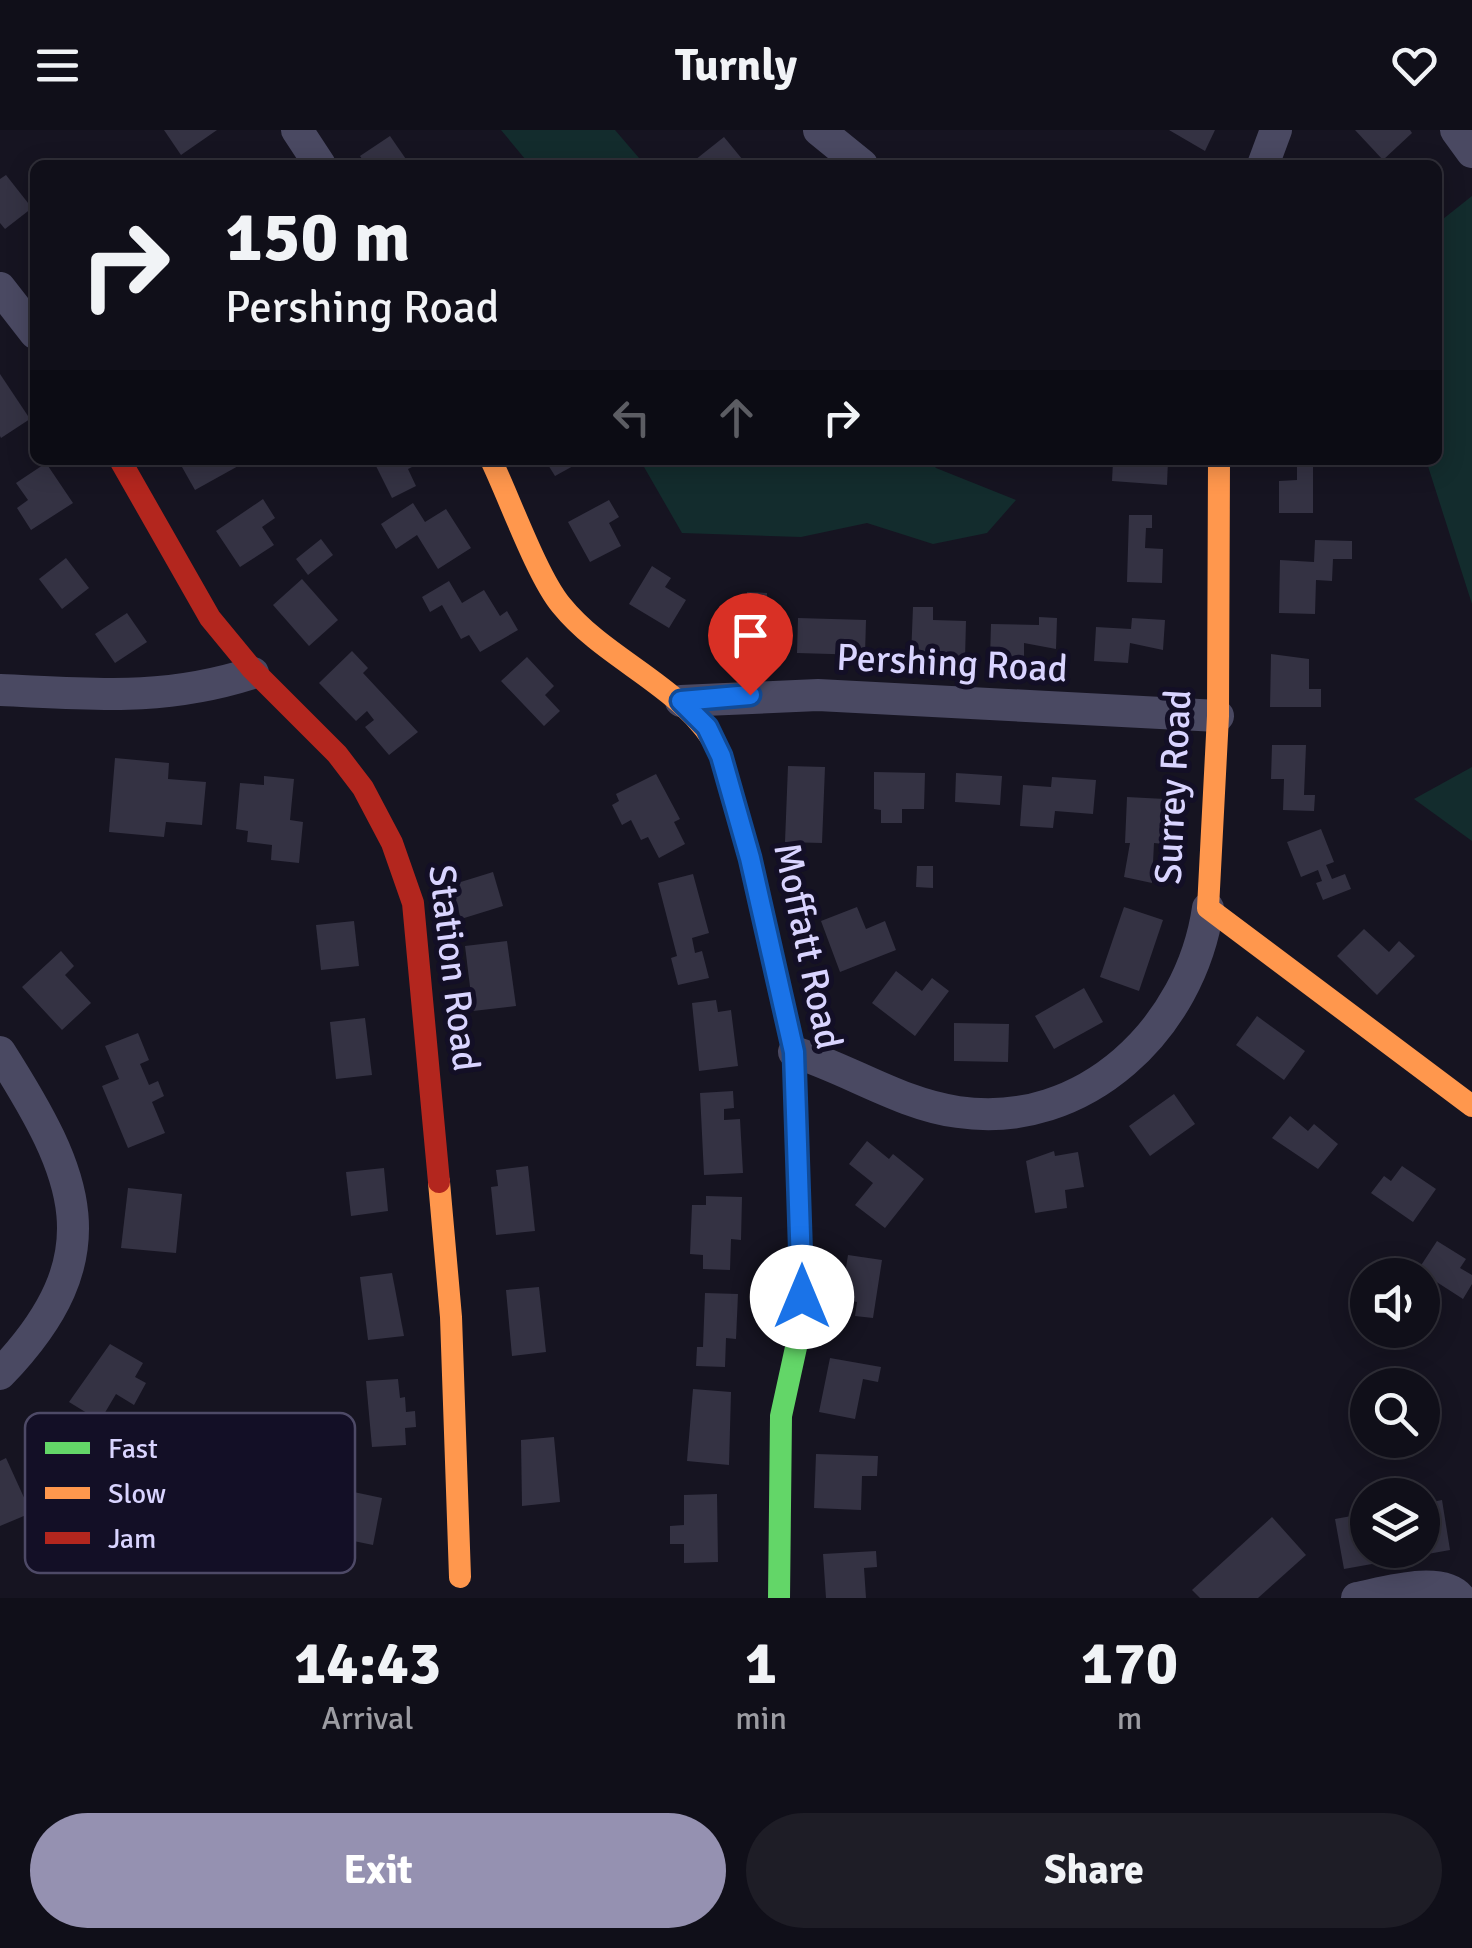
<!DOCTYPE html>
<style>
body{margin:0;font-family:Signika,sans-serif;background:#1e1d26;color:#f1f3f6;height:100vh;display:flex;flex-direction:column;font-size:38px;white-space:nowrap}
*{box-sizing:border-box;margin:0}
p{font-size:32px;color:#9c9ca2}
.icon{flex:none;width:55px;height:55px;fill:none;stroke:currentColor;stroke-width:2;stroke-linecap:round;stroke-linejoin:round}
.map{position:relative;height:1468px;overflow:hidden}
.panel{display:flex;flex-direction:column;background:#100f19;flex:1}
.panel>*{flex:none}
.hud{position:absolute;left:30px;top:30px;width:1412px;height:305px;border-radius:15px;box-shadow:0 5px 25px #0003,0 0 0 2px #302f38;background:#100f19;color:#f1f3f6;overflow:hidden}
.buttons{position:absolute;left:1350px;top:1128px;display:grid;gap:20px}
.buttons a{display:grid;place-items:center;width:90px;height:90px;border-radius:50%;background:#100f19;box-shadow:0 5px 25px #0003,0 0 0 2px #302f38;font-size:50px}
.pin{position:absolute;display:grid;place-items:center;width:85px;height:85px;color:#fff;margin:-102px -42px;border-radius:50% 50% 50% 0;rotate:-45deg;box-shadow:0 0 10px #0007}
.pin .icon{rotate:45deg}
.me{position:absolute;width:110px;margin:-55px;rotate:0deg;stroke-linejoin:round;filter:drop-shadow(0 0 8px #0008)}
.turn{display:flex;align-items:center;gap:35px;height:210px;padding:0 30px;font-size:45px}
.turn .icon{width:130px;height:130px;stroke-width:2.5}
.turn b{display:block;font-size:70px;line-height:85px}
.lanes{display:flex;align-items:center;height:95px;padding:0 30px;background:#0003;justify-content:center;gap:50px;direction:ltr}
.lanes .off{opacity:.35}
.eta{display:flex;justify-content:space-evenly;align-items:center;height:170px;text-align:center}
.eta b{font-size:60px;font-weight:700;line-height:70px}
.cta{display:flex;gap:20px;margin-top:auto;padding:20px 30px}
.cta a{flex:1;height:115px;border-radius:60px;background:#9591b1;color:#fff;font-size:40px;font-weight:700;line-height:115px;text-align:center}
.cta a+a{background:#1e1d26;color:#f1f3f6}
header{display:flex;justify-content:space-between;align-items:center;height:130px;padding:0 30px;background:#100f19;font-size:45px;font-weight:700}
.map>svg:first-child{display:block}
.green{fill:#132c2d}
.building{fill:#343243}
.lines{fill:none;stroke-linecap:round;stroke-linejoin:round}
.street{stroke:#4a4962;stroke-width:32}
.fast{stroke:#63d668;stroke-width:22}
.slow{stroke:#ff974d;stroke-width:22}
.jam{stroke:#b3261e;stroke-width:22}
.route-casing{stroke:#114b97;stroke-width:25}
.route{stroke:#1a73e8;stroke-width:18}
.labels{text-anchor:middle;dominant-baseline:central;stroke-width:10;stroke-linejoin:round;paint-order:stroke}
.street-label{font-size:38px;fill:#d9d4ff;stroke:#130f26}
.key{fill:#130f26;stroke:#4e4a67;stroke-width:2.5}
.key-label{font-size:28px;fill:#d9d4ff}
</style>
<header><svg class="icon" aria-label="menu" viewBox="0 0 24 24"><path d="M4 6h16M4 12h16M4 18h16"/></svg>Turnly<svg class="icon" aria-label="heart" viewBox="0 0 24 24"><path d="M12 20l-8-8c-3-5 5-10 8-4 3-6 11-1 8 4z"/></svg></header>
<div class="map">
<svg width="1472" height="1468" viewBox="0 0 1472 1468">
<rect width="100%" height="100%" fill="#161421"/>
<g class="green">
<polygon points="501,0 615,0 645,35 530,35"/>
<polygon points="1472,66 1472,474 1426,330 1438,330 1438,93"/>
<polygon points="640,330 929,330 936,338 1016,370 987,403 933,414 867,393 801,407 682,403"/>
<polygon points="1472,637 1472,711 1414,669"/>
</g>
<g class="building">
<polygon points="164,0 217,0 181,25"/>
<polygon points="1169,0 1215,0 1205,21"/>
<polygon points="1355,0 1410,0 1412,3 1383,30"/>
<polygon points="390,6 410,35 366,35 360,26"/>
<polygon points="724,7 747,35 698,35 695,30"/>
<polygon points="6,45 32,78 5,99 0,93 0,49"/>
<polygon points="0,244 30,289 1,308 0,306"/>
<polygon points="178,330 249,330 195,360"/>
<polygon points="378,330 426,330 408,339 416,356 392,368 374,332"/>
<polygon points="545,330 584,330 555,346"/>
<polygon points="1132,330 1168,330 1167,355 1112,351 1113,332"/>
<polygon points="1297,330 1320,330 1313,333 1313,383 1279,383 1279,351 1297,350"/>
<polygon points="46,333 73,373 31,400 17,378 28,370 16,353"/>
<polygon points="263,369 275,388 262,397 274,415 240,437 216,401"/>
<polygon points="609,370 619,387 609,393 621,416 590,432 568,392"/>
<polygon points="413,373 425,392 446,379 471,418 438,439 417,405 396,419 381,394"/>
<polygon points="1129,385 1152,385 1152,398 1146,398 1145,418 1163,419 1162,453 1127,452"/>
<polygon points="321,409 333,425 308,445 296,429"/>
<polygon points="1315,410 1352,411 1352,429 1333,429 1332,451 1316,450 1315,484 1279,483 1280,430 1314,432"/>
<polygon points="66,428 89,458 62,479 39,449"/>
<polygon points="652,436 671,448 665,457 686,470 669,498 629,474"/>
<polygon points="302,449 338,490 309,516 273,475"/>
<polygon points="449,451 462,473 484,460 500,486 507,481 518,500 480,522 469,505 461,509 442,475 430,482 422,467"/>
<polygon points="747,462 767,463 767,475 775,476 774,517 718,515 719,476 747,476"/>
<polygon points="913,477 933,477 933,490 966,491 965,529 911,527"/>
<polygon points="127,483 147,512 115,533 95,504"/>
<polygon points="1039,487 1057,488 1056,519 1024,513 1024,530 990,529 991,494 1039,495"/>
<polygon points="798,488 866,490 865,525 797,523"/>
<polygon points="1132,488 1165,490 1163,520 1130,513 1128,533 1094,531 1096,497 1131,499"/>
<polygon points="352,521 368,538 363,543 418,602 389,625 365,597 374,590 367,581 356,591 319,553"/>
<polygon points="1271,524 1309,529 1309,559 1321,559 1321,577 1270,577"/>
<polygon points="527,527 554,556 545,565 560,581 544,596 501,551"/>
<polygon points="1272,615 1306,615 1304,665 1315,665 1314,681 1283,680 1284,649 1271,649"/>
<polygon points="115,628 169,633 168,649 206,652 202,695 166,692 164,707 109,702"/>
<polygon points="788,636 825,637 822,713 785,712"/>
<polygon points="874,642 925,643 924,679 902,679 902,693 881,693 881,680 874,679"/>
<polygon points="956,643 1002,646 1000,675 955,672"/>
<polygon points="656,644 680,689 674,692 685,714 659,728 648,707 641,710 631,690 622,695 612,675 619,671 616,664"/>
<polygon points="264,646 294,649 290,690 303,692 299,733 271,730 272,715 247,712 248,701 236,699 240,653 264,655"/>
<polygon points="1052,647 1096,650 1093,684 1055,681 1053,698 1020,696 1023,655 1051,657"/>
<polygon points="1127,667 1165,669 1169,698 1165,698 1164,714 1154,713 1152,753 1124,747 1130,713 1125,713"/>
<polygon points="1321,699 1334,732 1326,735 1332,749 1345,744 1351,759 1323,770 1316,753 1322,751 1318,740 1301,747 1287,712"/>
<polygon points="917,736 933,736 933,758 916,757"/>
<polygon points="493,742 503,776 461,789 451,755"/>
<polygon points="693,744 709,803 692,808 695,823 702,821 709,848 678,855 671,828 677,826 658,753"/>
<polygon points="857,777 866,799 885,791 896,820 840,842 821,791"/>
<polygon points="1124,777 1163,790 1139,861 1100,847"/>
<polygon points="354,791 359,836 321,840 316,795"/>
<polygon points="1364,799 1389,822 1399,811 1415,826 1377,865 1337,826"/>
<polygon points="507,811 516,876 473,881 465,816"/>
<polygon points="61,821 74,836 65,845 91,873 62,900 22,857"/>
<polygon points="896,841 922,861 932,848 949,861 915,906 872,873"/>
<polygon points="1084,858 1103,892 1054,919 1035,886"/>
<polygon points="716,870 718,882 731,880 738,936 699,941 692,873"/>
<polygon points="1257,886 1305,921 1284,950 1236,915"/>
<polygon points="365,888 372,945 336,949 330,892"/>
<polygon points="954,893 1009,894 1008,932 954,931"/>
<polygon points="138,903 149,930 140,934 149,955 158,951 164,966 152,972 165,1003 128,1018 102,956 119,949 105,916"/>
<polygon points="733,961 734,978 724,979 724,990 740,989 743,1043 704,1045 700,963"/>
<polygon points="1174,964 1195,994 1150,1026 1129,996"/>
<polygon points="1290,986 1308,1001 1314,994 1338,1014 1318,1039 1272,1008"/>
<polygon points="867,1011 889,1029 893,1024 924,1049 885,1098 855,1075 873,1053 849,1034"/>
<polygon points="1054,1021 1055,1026 1078,1022 1084,1057 1065,1060 1067,1078 1035,1083 1026,1031"/>
<polygon points="528,1036 535,1101 496,1105 491,1057 498,1056 496,1040"/>
<polygon points="1402,1036 1436,1059 1413,1092 1371,1063 1384,1046 1391,1051"/>
<polygon points="384,1038 388,1081 351,1086 346,1042"/>
<polygon points="128,1058 182,1064 176,1123 121,1118"/>
<polygon points="706,1066 742,1067 741,1110 731,1109 730,1140 703,1139 703,1125 690,1124 692,1075 706,1075"/>
<polygon points="1437,1111 1466,1129 1460,1138 1472,1145 1472,1154 1463,1169 1418,1140"/>
<polygon points="848,1125 882,1130 873,1188 855,1186 857,1172 841,1169"/>
<polygon points="392,1143 404,1206 368,1210 360,1147"/>
<polygon points="539,1157 546,1222 512,1226 506,1160"/>
<polygon points="705,1163 738,1164 736,1209 726,1208 725,1237 696,1236 697,1217 703,1217"/>
<polygon points="110,1214 143,1233 135,1247 146,1253 134,1275 116,1264 100,1291 69,1272"/>
<polygon points="830,1228 881,1237 878,1252 863,1249 855,1289 819,1282"/>
<polygon points="398,1249 400,1268 405,1267 406,1282 415,1281 416,1297 405,1298 406,1315 372,1317 366,1251"/>
<polygon points="693,1259 731,1262 729,1335 687,1331"/>
<polygon points="554,1307 560,1372 522,1376 521,1310"/>
<polygon points="816,1324 878,1326 877,1346 862,1346 861,1380 814,1378"/>
<polygon points="6,1328 31,1383 0,1396 0,1331"/>
<polygon points="349,1361 382,1368 373,1415 339,1408"/>
<polygon points="717,1364 718,1432 684,1433 684,1414 670,1414 670,1396 684,1395 684,1365"/>
<polygon points="1442,1370 1450,1420 1344,1439 1335,1389 1368,1383 1368,1420 1422,1420 1422,1374"/>
<polygon points="1272,1387 1306,1425 1258,1468 1200,1468 1192,1460"/>
<polygon points="876,1421 877,1437 864,1438 866,1468 826,1468 823,1424"/>
</g>
<g class="lines">
<g class="street">
<polyline points="297,0 320,35"/>
<polyline points="819,0 862,35"/>
<polyline points="1456,0 1472,22"/>
<polyline points="1263,35 1276,0"/>
<polyline points="0,158 35,203"/>
<path d="M0 560C92 564 163 572 253 543"/>
<polyline points="681,571 818,565 1218,586"/>
<path d="M0 922C78 1045 115 1125 0 1244"/>
<path d="M794 922C849 939 900 974 958 982 1085 1001 1191 897 1208 778"/>
<path d="M1357 1468C1383 1463 1441 1445 1460 1468"/>
</g>
<polyline class="fast" points="721,624 750,728 794,922 802,1190 781,1286 779,1468"/>
<g class="slow">
<path d="M491 330C509 367 537 446 561 475 608 533 686 556 721 624"/>
<polyline points="1219,330 1218,586 1208,778 1472,976"/>
<polyline points="439,1052 451,1187 460,1447"/>
</g>
<polyline class="jam" points="120,330 210,488 252,539 337,624 363,658 392,713 413,773 439,1052"/>
</g>
<g class="lines">
<g class="route-casing">
<polyline id="route" points="750,565 681,571 707,597 721,626 750,728 794,922 802,1167"/>
</g>
<use href="#route" class="route"/>
</g>
<g class="labels">
<g class="street-label">
<text transform="translate(952 533) rotate(3)">Pershing Road</text>
<text transform="translate(1173 657) rotate(-87)">Surrey Road</text>
<text transform="translate(808 816) rotate(78)">Moffatt Road</text>
<text transform="translate(454 838) rotate(83)">Station Road</text>
</g>
</g>
<rect x="25" y="1283" width="330" height="160" rx="15" class="key"/>
<rect x="45" y="1312" width="45" height="12" fill="#63d668"/>
<rect x="45" y="1357" width="45" height="12" fill="#ff974d"/>
<rect x="45" y="1402" width="45" height="12" fill="#b3261e"/>
<g class="key-label">
<text x="108" y="1328">Fast</text>
<text x="108" y="1373">Slow</text>
<text x="108" y="1418">Jam</text>
</g>
</svg>
<div class="buttons">
<a><svg class="icon" aria-label="sound" viewBox="0 0 24 24"><path d="M4 9h4l5-4v14l-5-4H4zM17 9q2 3 0 6"/></svg></a>
<a><svg class="icon" aria-label="search" viewBox="0 0 24 24"><circle cx="10" cy="10" r="6"/><path d="M15 15l6 6"/></svg></a>
<a><svg class="icon" aria-label="layers" viewBox="0 0 24 24"><path d="M12 4l9 5-9 5-9-5zM3 14l9 5 9-5"/></svg></a>
</div>
<div class="pin" style="left:750px;top:565px;background:#d93025"><svg class="icon" aria-label="arrive" viewBox="0 0 24 24"><path d="M6 21V4h12l-3 4 3 4H6"/></svg></div>
<svg class="me" style="left:802px;top:1167px" viewBox="-20 -20 40 40"><circle r="19" fill="#fff"/><path d="M0-13L10 11 0 6-10 11z" fill="#1a73e8"/></svg>
<div class="hud">
<div class="turn"><svg class="icon" aria-label="right" viewBox="0 0 24 24"><path d="M7 20v-9h11M14 6l5 5-5 5"/></svg><div><b>150 m</b>Pershing Road</div></div>
<div class="lanes"><svg class="icon off" aria-label="left" viewBox="0 0 24 24"><path d="M17 20v-9H6M10 6l-5 5 5 5"/></svg><svg class="icon off" aria-label="ahead" viewBox="0 0 24 24"><path d="M12 20V5M6 11l6-6 6 6"/></svg><svg class="icon" aria-label="right" viewBox="0 0 24 24"><path d="M7 20v-9h11M14 6l5 5-5 5"/></svg></div>
</div>
</div>
<section class="panel">
<div class="eta">
<div><b>14:43</b><p>Arrival</p></div>
<div><b>1</b><p>min</p></div>
<div><b>170</b><p>m</p></div>
</div>
<div class="cta"><a>Exit</a><a>Share</a></div>
</section>
